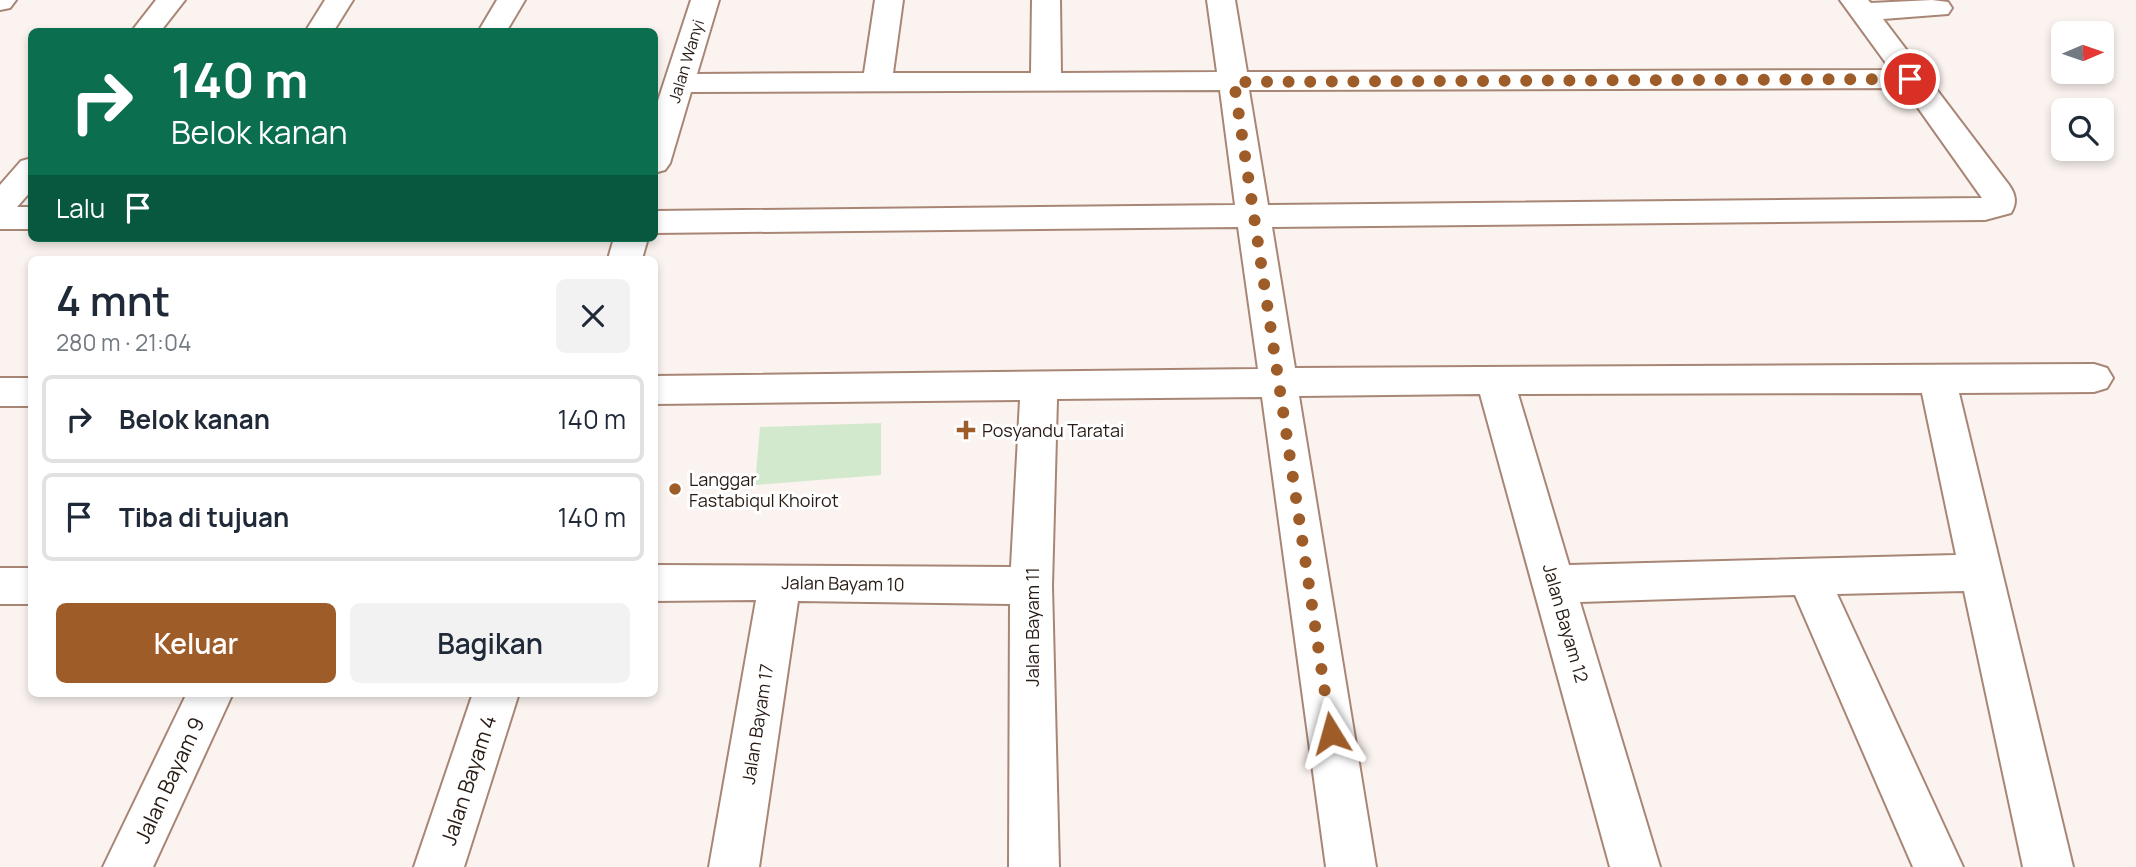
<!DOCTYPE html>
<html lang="id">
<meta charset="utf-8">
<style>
body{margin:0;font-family:Manrope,sans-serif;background:#f2f2f3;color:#1f2937;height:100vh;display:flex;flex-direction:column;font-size:26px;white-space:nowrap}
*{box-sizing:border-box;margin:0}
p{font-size:23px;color:#747a83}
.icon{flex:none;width:38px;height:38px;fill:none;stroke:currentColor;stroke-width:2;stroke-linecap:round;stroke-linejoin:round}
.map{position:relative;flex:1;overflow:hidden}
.sheet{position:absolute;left:28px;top:256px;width:630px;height:441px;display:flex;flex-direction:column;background:#fff;border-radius:10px;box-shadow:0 4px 10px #0003}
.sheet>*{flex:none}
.guide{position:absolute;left:28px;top:28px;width:630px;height:214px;border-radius:10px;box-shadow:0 4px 10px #0003;background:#0b6e4f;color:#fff;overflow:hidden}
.needle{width:46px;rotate:88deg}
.tools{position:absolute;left:2051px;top:21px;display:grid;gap:14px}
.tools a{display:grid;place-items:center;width:63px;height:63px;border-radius:10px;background:#fff;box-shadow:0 4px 10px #0003;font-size:35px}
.pin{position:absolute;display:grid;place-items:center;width:60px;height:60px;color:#fff;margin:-30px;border:4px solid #fff;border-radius:50%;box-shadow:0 2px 7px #0007}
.me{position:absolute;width:77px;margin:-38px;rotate:352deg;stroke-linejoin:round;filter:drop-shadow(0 0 5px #0008)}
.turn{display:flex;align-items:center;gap:24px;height:147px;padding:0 28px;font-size:32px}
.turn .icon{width:91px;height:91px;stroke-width:2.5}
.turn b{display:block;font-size:49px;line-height:60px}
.then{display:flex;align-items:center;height:66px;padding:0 28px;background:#0003;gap:14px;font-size:26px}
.round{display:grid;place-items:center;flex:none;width:74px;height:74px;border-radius:10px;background:#f2f2f3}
.overview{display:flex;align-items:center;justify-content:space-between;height:119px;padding:0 28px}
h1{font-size:42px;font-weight:600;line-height:52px}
.primary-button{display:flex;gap:14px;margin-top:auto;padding:14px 28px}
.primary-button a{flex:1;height:80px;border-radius:10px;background:#9d5c28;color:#fff;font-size:28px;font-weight:600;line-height:80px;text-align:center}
.primary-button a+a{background:#f2f2f3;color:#1f2937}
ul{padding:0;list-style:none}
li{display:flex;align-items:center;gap:21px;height:88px;margin:0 14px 10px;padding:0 14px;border:4px solid #e0e1e3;border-radius:10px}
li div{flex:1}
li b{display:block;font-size:26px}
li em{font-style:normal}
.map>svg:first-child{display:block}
.green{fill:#d3e9ce}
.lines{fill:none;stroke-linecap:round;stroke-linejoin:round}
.minor-casing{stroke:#a88675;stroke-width:4}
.minor{fill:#fff;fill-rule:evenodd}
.route{stroke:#9d5c28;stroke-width:12;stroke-dasharray:0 21.6}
.poi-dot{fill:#9d5c28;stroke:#fff;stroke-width:2.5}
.labels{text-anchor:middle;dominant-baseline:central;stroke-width:6;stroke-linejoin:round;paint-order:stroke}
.far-street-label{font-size:16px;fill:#281b14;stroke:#fff}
.poi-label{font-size:18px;fill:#281b14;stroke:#fff;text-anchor:start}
.street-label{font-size:18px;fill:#281b14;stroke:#fff}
.near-street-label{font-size:21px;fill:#281b14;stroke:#fff}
</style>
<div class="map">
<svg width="2136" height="867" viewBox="0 0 2136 867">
<rect width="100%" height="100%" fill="#fbf3ef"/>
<polygon class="green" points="881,423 881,475 755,485 760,427"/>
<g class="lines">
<g class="minor-casing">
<g id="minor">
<polygon points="0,0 16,0 10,8 0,10"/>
<polygon points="156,0 185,0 160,32 131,32"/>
<polygon points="325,0 353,0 333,32 305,32"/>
<polygon points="497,0 525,0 506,32 478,32"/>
<path d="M691 0H719L697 74 864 73 875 0H903L893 73H1031L1032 0H1060L1061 73 1217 72 1207 0H1235L1247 72 1891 70 1840 0H1868L1871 3 1932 0 1948 2 1952 8 1948 14 1883 19 2009 185C2016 195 2017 203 2011 213L1985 220 1272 227 1295 368 2094 364 2107 368 2113 378 2107 388 2094 392 1959 393 2073 867H2023L1964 591 1837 594 1963 867H1913L1795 595 1580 602 1660 867H1610L1480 394 1299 396 1376 867H1326L1262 397 1057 399 1052 586 1059 867H1009L1010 604 798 601 759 867H709L756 600 654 601V565L1011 567 1020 400 654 404V376L1258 369 1238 227 654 233V211L1235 205 1220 90 691 92 670 163 665 170 654 173V113ZM1904 88 1982 198 1268 205 1249 90ZM1922 393 1956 555 1569 565 1518 394Z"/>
<polygon points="32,158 32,190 17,207 32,207 32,229 0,229 0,185 21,161"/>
<polygon points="614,238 648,238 642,259 608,259"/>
<rect x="0" y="378" width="32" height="28"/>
<rect x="0" y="568" width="32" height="36"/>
<polygon points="187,693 233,693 153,867 103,867"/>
<polygon points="473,693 519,693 464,867 414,867"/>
</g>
</g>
<use href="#minor" class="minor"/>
</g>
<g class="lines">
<polyline class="route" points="1331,733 1234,82 1910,79"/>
</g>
<g class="poi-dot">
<path d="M962.5 419.5h7v7h7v7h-7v7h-7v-7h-7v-7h7z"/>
<circle cx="675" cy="489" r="7"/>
</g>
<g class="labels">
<g class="far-street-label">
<text transform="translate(686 61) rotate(-73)">Jalan Wanyi</text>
</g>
<g class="poi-label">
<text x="982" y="430">Posyandu Taratai</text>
<text x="689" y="479">Langgar<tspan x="689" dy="21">Fastabiqul Khoirot</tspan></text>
</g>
<g class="street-label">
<text transform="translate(843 583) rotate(1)">Jalan Bayam 10</text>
<text transform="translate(1566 623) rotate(74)">Jalan Bayam 12</text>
<text transform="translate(1032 627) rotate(-90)">Jalan Bayam 11</text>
<text transform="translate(757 724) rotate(-81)">Jalan Bayam 17</text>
</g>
<g class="near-street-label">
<text transform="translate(169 780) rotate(-65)">Jalan Bayam 9</text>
<text transform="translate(468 780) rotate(-72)">Jalan Bayam 4</text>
</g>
</g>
</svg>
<div class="tools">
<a><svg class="needle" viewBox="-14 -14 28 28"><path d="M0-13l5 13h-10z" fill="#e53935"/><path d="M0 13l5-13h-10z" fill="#747a83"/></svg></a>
<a><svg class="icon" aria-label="search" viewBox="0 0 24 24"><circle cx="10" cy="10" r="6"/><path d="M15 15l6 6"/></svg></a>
</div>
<div class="pin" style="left:1910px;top:79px;background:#d93025"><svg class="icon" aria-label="arrive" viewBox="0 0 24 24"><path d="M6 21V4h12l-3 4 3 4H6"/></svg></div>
<svg class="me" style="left:1331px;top:733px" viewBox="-20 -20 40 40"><path d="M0-17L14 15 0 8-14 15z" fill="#9d5c28" stroke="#fff" stroke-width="4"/></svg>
<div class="guide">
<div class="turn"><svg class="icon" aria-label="right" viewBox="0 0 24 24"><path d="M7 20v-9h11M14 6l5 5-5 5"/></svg><div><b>140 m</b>Belok kanan</div></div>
<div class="then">Lalu<svg class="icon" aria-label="arrive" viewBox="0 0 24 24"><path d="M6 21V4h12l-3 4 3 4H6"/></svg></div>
</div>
<section class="sheet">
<div class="overview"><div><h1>4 mnt</h1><p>280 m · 21:04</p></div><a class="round"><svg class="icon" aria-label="close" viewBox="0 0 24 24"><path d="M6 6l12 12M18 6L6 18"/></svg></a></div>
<ul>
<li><svg class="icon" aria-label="right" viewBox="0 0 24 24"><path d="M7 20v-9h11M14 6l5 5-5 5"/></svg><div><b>Belok kanan</b></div><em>140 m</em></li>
<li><svg class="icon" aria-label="arrive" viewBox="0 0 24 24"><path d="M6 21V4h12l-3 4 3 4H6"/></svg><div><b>Tiba di tujuan</b></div><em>140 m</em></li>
</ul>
<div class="primary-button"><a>Keluar</a><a>Bagikan</a></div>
</section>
</div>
